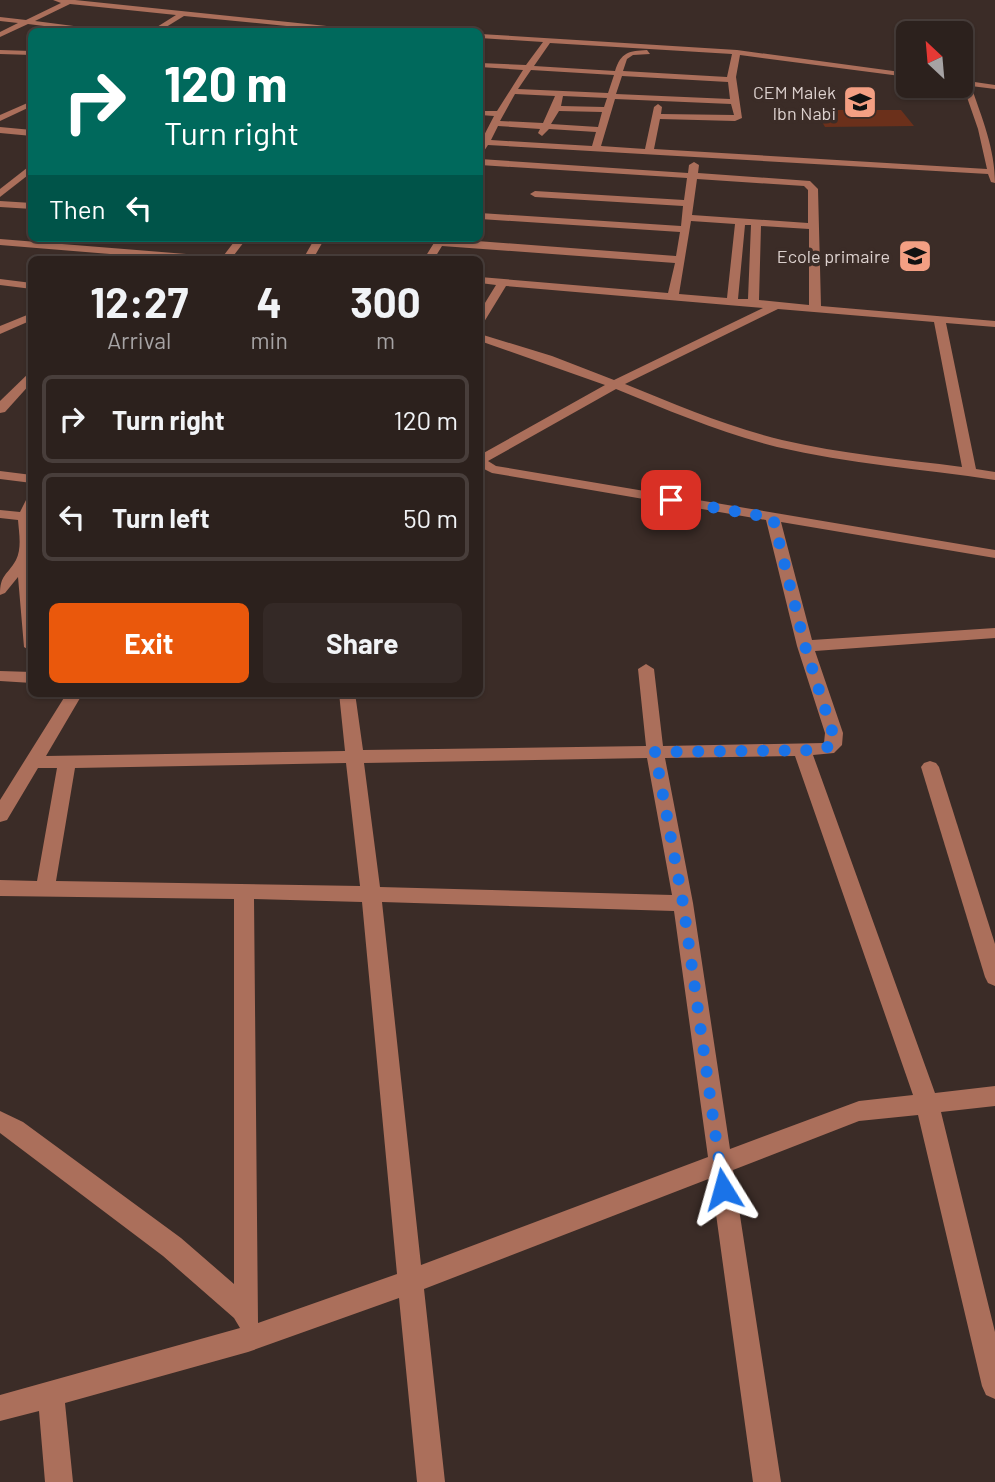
<!DOCTYPE html>
<style>
body{margin:0;font-family:Barlow,sans-serif;background:#342926;color:#f1f3f6;height:100vh;display:flex;flex-direction:column;font-size:26px;white-space:nowrap}
*{box-sizing:border-box;margin:0}
p{font-size:23px;color:#a6a3a4}
.icon{flex:none;width:38px;height:38px;fill:none;stroke:currentColor;stroke-width:2;stroke-linecap:round;stroke-linejoin:round}
.map{position:relative;flex:1;overflow:hidden}
.details{position:absolute;left:28px;top:256px;width:455px;height:441px;display:flex;flex-direction:column;background:#2c211d;border-radius:10px;box-shadow:0 2px 5px #0004,0 0 0 2px #483e3b}
.details>*{flex:none}
.banner{position:absolute;left:28px;top:28px;width:455px;height:214px;border-radius:10px;box-shadow:0 2px 5px #0004,0 0 0 2px #483e3b;background:#00695c;color:#fff;overflow:hidden}
.needle{width:46px;rotate:334deg}
.tools{position:absolute;left:896px;top:21px;display:grid;gap:14px}
.tools a{display:grid;place-items:center;width:77px;height:77px;border-radius:10px;background:#2c211d;box-shadow:0 2px 5px #0004,0 0 0 2px #483e3b;font-size:35px}
.pin{position:absolute;display:grid;place-items:center;width:60px;height:60px;color:#fff;margin:-30px;border-radius:14px;box-shadow:0 4px 10px #0006}
.me{position:absolute;width:77px;margin:-38px;rotate:352deg;stroke-linejoin:round;filter:drop-shadow(0 0 5px #0008)}
.turn{display:flex;align-items:center;gap:24px;height:147px;padding:0 21px;font-size:32px}
.turn .icon{width:91px;height:91px;stroke-width:2.5}
.turn b{display:block;font-size:49px;line-height:60px}
.then{display:flex;align-items:center;height:66px;padding:0 21px;background:#0003;gap:14px;font-size:26px}
.eta{display:flex;justify-content:space-evenly;align-items:center;height:119px;text-align:center}
.eta b{font-size:42px;font-weight:700;line-height:49px}
.primary-button{display:flex;gap:14px;margin-top:auto;padding:14px 21px}
.primary-button a{flex:1;height:80px;border-radius:10px;background:#ea580c;color:#fff;font-size:28px;font-weight:700;line-height:80px;text-align:center}
.primary-button a+a{background:#342926;color:#f1f3f6}
ul{padding:0;list-style:none}
li{display:flex;align-items:center;gap:21px;height:88px;margin:0 14px 10px;padding:0 7px;border:4px solid #483e3b;border-radius:10px}
li div{flex:1}
li b{display:block;font-size:26px}
li em{font-style:normal}
.map>svg:first-child{display:block}
.green{fill:#6b301b}
.lines{fill:none;stroke-linecap:round;stroke-linejoin:round}
.minor{fill:#ab6f5b;fill-rule:evenodd}
.route{stroke:#1a73e8;stroke-width:12;stroke-dasharray:0 21.6}
.labels{text-anchor:middle;dominant-baseline:central;stroke-width:7;stroke-linejoin:round;paint-order:stroke}
.far-poi-label{font-size:18px;fill:#dcd1ce;stroke:#3b2c27;text-anchor:end}
</style>
<div class="map">
<svg width="995" height="1482" viewBox="0 0 995 1482">
<rect width="100%" height="100%" fill="#3b2c27"/>
<polygon class="green" points="815,110 901,110 914,126 825,127"/>
<g class="lines">
<g class="minor">
<polygon points="53,0 75,0 385,32 347,32 184,16 158,32 149,32 176,15 70,4 35,21 120,32 92,32 28,24 0,37 0,32 18,23 0,21 0,17 26,20 61,3"/>
<path d="M480 34 737 50 908 73V77L740 55 736 77 742 118 735 121 660 119 654 149 987 169 978 129 961 80 995 85V89L971 86C982 118 995 149 995 183L991 182 988 174 488 145 484 151H480V143L494 116 480 115V111H497L523 70 480 67V63L526 65 543 42 480 38ZM550 43 732 54 727 77 623 71 627 59 633 55 650 54 647 50C629 51 621 52 615 71L534 66ZM531 70 614 75 608 93 518 89ZM622 76 728 82 730 99 616 94ZM515 94 555 96 543 123 500 121ZM563 96 607 98 604 107 561 106ZM615 99 731 104 734 115 661 114 662 107 658 104 654 107 645 149 601 146ZM559 111 602 112 598 127 551 124ZM498 126 540 129 538 133 542 136 549 129 596 132 592 146 491 140Z"/>
<polygon points="0,50 32,51 32,55 0,54"/>
<polygon points="32,101 32,106 0,121 0,115"/>
<polygon points="0,127 32,130 32,136 0,133"/>
<path d="M480 159 688 173 689 165 694 162 699 165 698 173 810 181 818 189 821 306 995 321V327L946 323 976 469 995 472V480C923 469 849 464 777 447 722 433 669 411 616 389L488 461 496 466 995 550V558L781 522 812 640 995 628V638L815 651 843 733 842 745 834 753 813 755 935 1093 995 1086V1106L941 1112 995 1332V1399L986 1395 982 1386 918 1115 859 1121 733 1170 781 1482H753L711 1178 424 1289 445 1482H417L399 1298 248 1352 65 1403 73 1482H45L39 1411 0 1421V1395L240 1328 234 1318 163 1256 0 1133V1111L23 1122 181 1238 234 1284V899L0 896V880L37 881 57 768H38L7 820 0 822V800L67 693H83L46 756 345 751 339 693H355L363 750 646 746 638 669 646 664 654 669 663 746 824 743 825 733 797 646 766 520 492 473 480 467V455L605 385 480 341V334L552 356 614 380 763 308 506 286 484 322 480 323V311L496 285 480 283V277L668 293 675 263 442 246 434 259H424L437 238 676 256 680 232 480 219V213L681 226 683 206 535 197 530 194 535 191 684 200 687 178 480 165ZM697 179 804 186 808 190V223L692 215ZM691 221 735 224 727 298 679 294ZM745 225H751L748 299H738ZM761 226 809 229V305L759 300ZM778 309 934 322 962 467C902 459 841 454 782 440 728 427 677 405 625 384ZM795 756 913 1095 859 1101 730 1149 693 903 665 758ZM647 758 672 895 380 887 364 763ZM346 763 360 886 56 881 75 768ZM254 899 362 902 397 1274 258 1323ZM382 902 674 911 708 1157 421 1265Z"/>
<polygon points="32,164 32,172 0,197 0,189"/>
<polygon points="0,201 32,203 32,209 0,207"/>
<polygon points="237,238 247,238 231,259 221,259"/>
<polygon points="315,238 325,238 313,259 303,259"/>
<polygon points="0,239 211,256 216,259 171,259 0,245"/>
<polygon points="0,279 32,283 32,289 0,285"/>
<polygon points="32,313 32,320 0,334 0,326"/>
<polygon points="32,370 32,382 5,412 0,413 0,401"/>
<polygon points="0,471 32,475 32,483 0,479"/>
<path d="M32 497V652L24 647 18 577 5 593 0 595C0 574 7 576 16 560 22 548 19 533 18 520L0 518V510L20 512 27 498Z"/>
<polygon points="0,671 32,672 32,683 0,681"/>
<polygon points="930,761 936,763 939,767 995,944 995,986 988,983 985,977 921,767 924,763"/>
</g>
</g>
<g class="lines">
<polyline class="route" points="671,500 773,518 805,646 835,740 833,745 819,750 655,752 683,903 723,1189"/>
</g>
<defs>
<g id="school-square" transform="scale(1.75)"><rect x="-9" y="-9" width="18" height="18" rx="4" fill="#f39f83" stroke="#3b2c27"/><path d="M0-5L7-2L0 1L-7-2ZM-4 1L0 2.5L4 1V4Q0 6-4 4Z" fill="#111"/></g>
</defs>
<g fill-rule="evenodd">
<use href="#school-square" x="860" y="102"/>
<use href="#school-square" x="915" y="256"/>
</g>
<g class="labels">
<g class="far-poi-label">
<text x="836" y="92">CEM Malek<tspan x="836" dy="21">Ibn Nabi</tspan></text>
<text x="890" y="256">Ecole primaire</text>
</g>
</g>
</svg>
<div class="tools">
<a><svg class="needle" viewBox="-14 -14 28 28"><path d="M0-13l5 13h-10z" fill="#e53935"/><path d="M0 13l5-13h-10z" fill="#a6a3a4"/></svg></a>
</div>
<div class="pin" style="left:671px;top:500px;background:#d93025"><svg class="icon" aria-label="arrive" viewBox="0 0 24 24"><path d="M6 21V4h12l-3 4 3 4H6"/></svg></div>
<svg class="me" style="left:723px;top:1189px" viewBox="-20 -20 40 40"><path d="M0-17L14 15 0 8-14 15z" fill="#1a73e8" stroke="#fff" stroke-width="4"/></svg>
<div class="banner">
<div class="turn"><svg class="icon" aria-label="right" viewBox="0 0 24 24"><path d="M7 20v-9h11M14 6l5 5-5 5"/></svg><div><b>120 m</b>Turn right</div></div>
<div class="then">Then<svg class="icon" aria-label="left" viewBox="0 0 24 24"><path d="M17 20v-9H6M10 6l-5 5 5 5"/></svg></div>
</div>
<section class="details">
<div class="eta">
<div><b>12:27</b><p>Arrival</p></div>
<div><b>4</b><p>min</p></div>
<div><b>300</b><p>m</p></div>
</div>
<ul>
<li><svg class="icon" aria-label="right" viewBox="0 0 24 24"><path d="M7 20v-9h11M14 6l5 5-5 5"/></svg><div><b>Turn right</b></div><em>120 m</em></li>
<li><svg class="icon" aria-label="left" viewBox="0 0 24 24"><path d="M17 20v-9H6M10 6l-5 5 5 5"/></svg><div><b>Turn left</b></div><em>50 m</em></li>
</ul>
<div class="primary-button"><a>Exit</a><a>Share</a></div>
</section>
</div>
